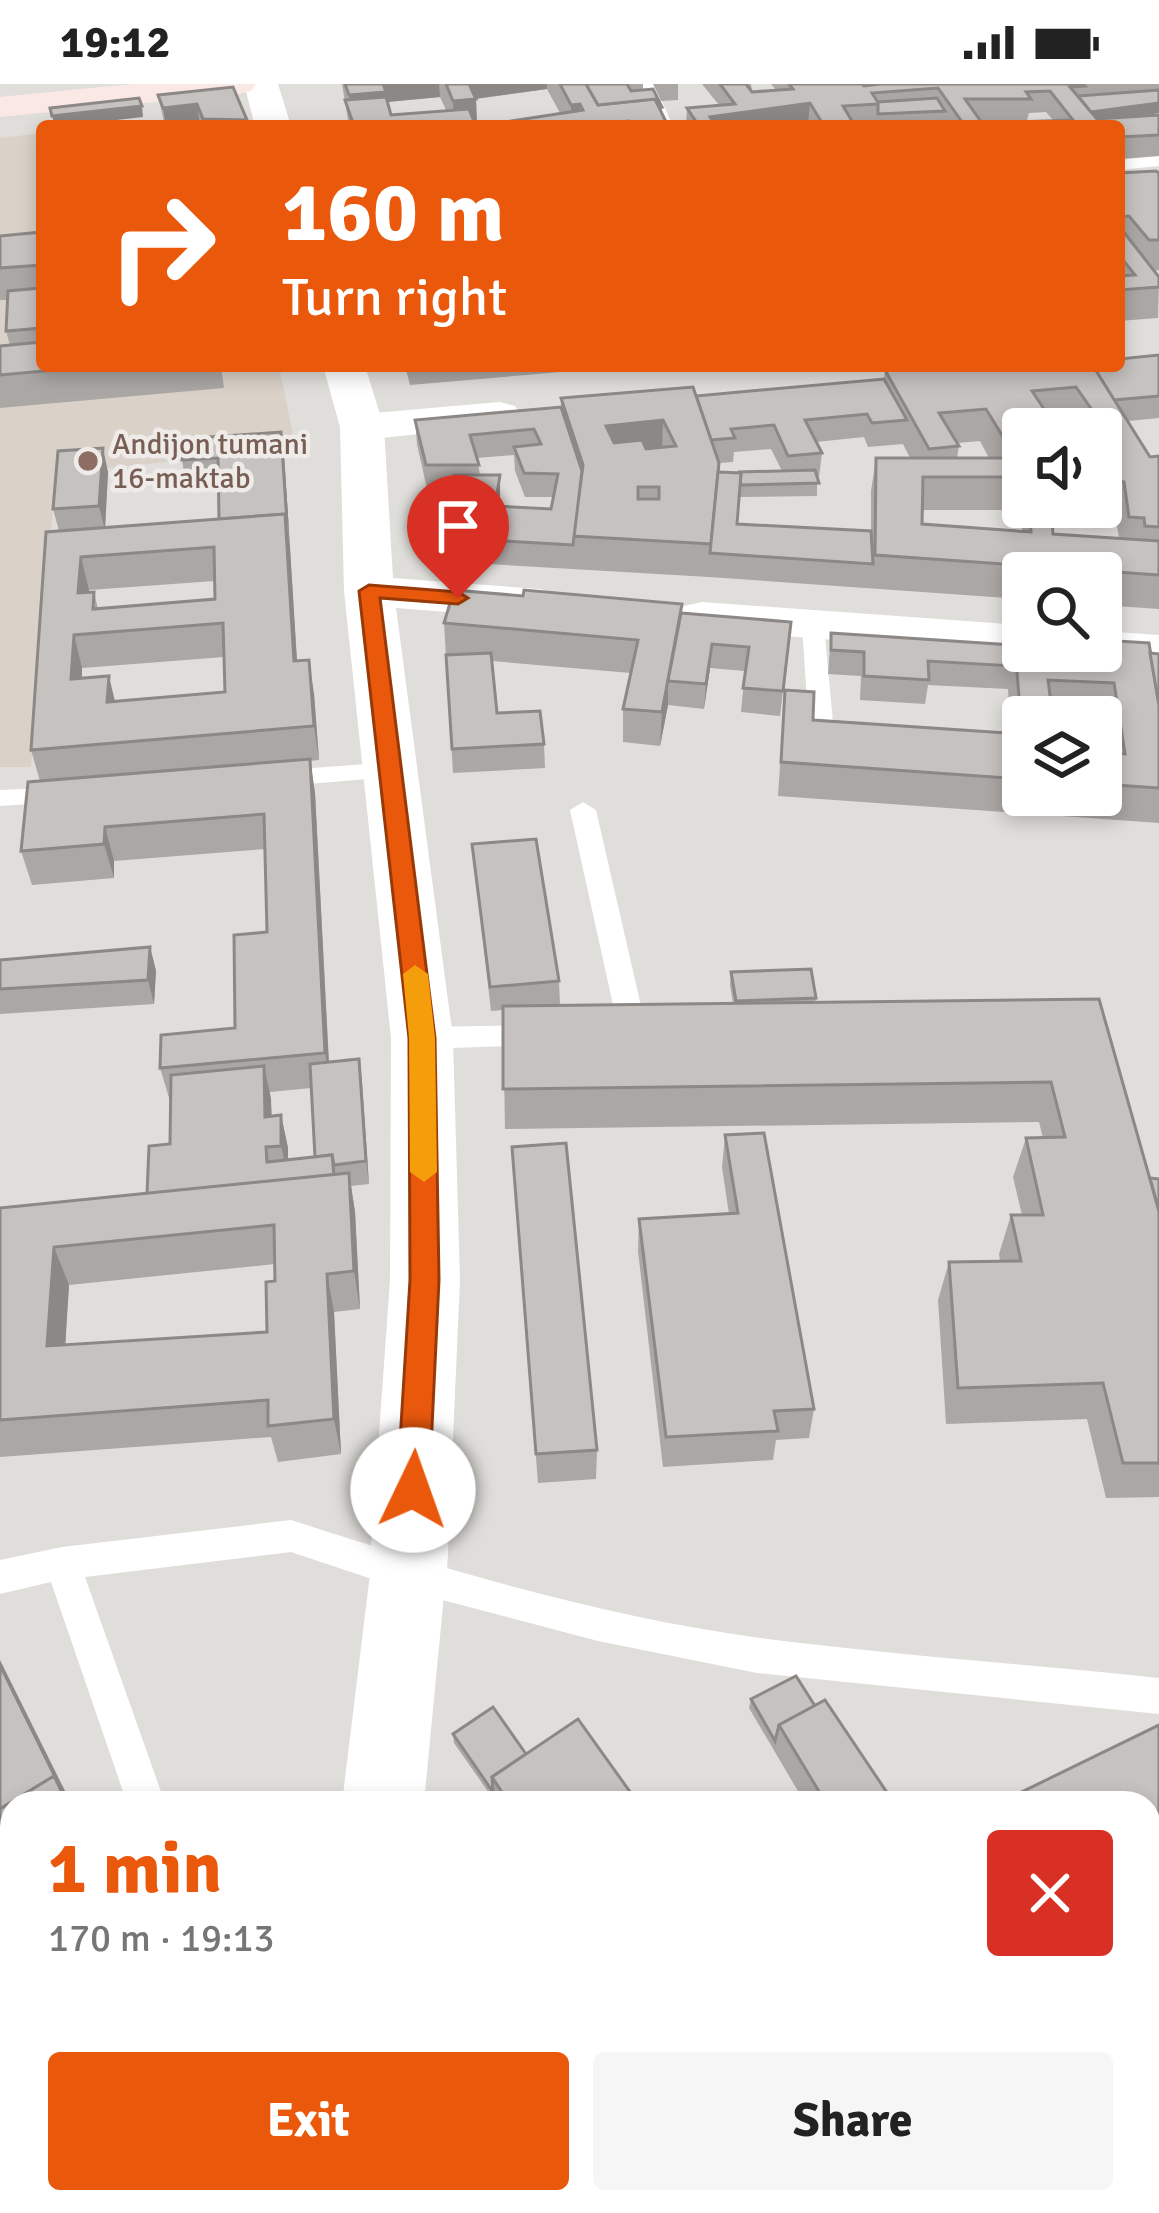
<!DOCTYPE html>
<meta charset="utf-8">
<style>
body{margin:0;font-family:Signika,sans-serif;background:#f6f6f6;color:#222;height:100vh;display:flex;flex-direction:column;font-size:45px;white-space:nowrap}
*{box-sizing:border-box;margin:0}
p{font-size:39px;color:#767676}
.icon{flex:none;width:66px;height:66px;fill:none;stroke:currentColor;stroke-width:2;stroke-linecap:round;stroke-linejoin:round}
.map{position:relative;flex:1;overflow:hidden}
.side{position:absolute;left:0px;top:1707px;width:1161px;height:423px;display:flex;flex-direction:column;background:#fff;border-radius:36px 36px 0 0;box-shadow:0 6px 18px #0003}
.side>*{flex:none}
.hud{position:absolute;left:36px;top:36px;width:1089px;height:252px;border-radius:12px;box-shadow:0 6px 18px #0003;background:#ea580c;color:#fff;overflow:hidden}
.fabs{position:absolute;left:1002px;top:324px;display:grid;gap:24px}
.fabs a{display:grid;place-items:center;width:120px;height:120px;border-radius:12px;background:#fff;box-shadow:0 6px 18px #0003;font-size:60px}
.pin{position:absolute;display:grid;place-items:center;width:102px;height:102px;color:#fff;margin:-123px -51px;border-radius:50% 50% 50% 0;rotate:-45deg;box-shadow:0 0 12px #0007}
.pin .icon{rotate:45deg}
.me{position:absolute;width:132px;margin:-66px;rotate:3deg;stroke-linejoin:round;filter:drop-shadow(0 0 9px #0008)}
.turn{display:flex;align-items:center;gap:42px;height:252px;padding:0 48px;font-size:54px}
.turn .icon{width:156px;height:156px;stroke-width:2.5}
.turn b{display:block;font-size:84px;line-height:102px}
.round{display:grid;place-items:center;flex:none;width:126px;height:126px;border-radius:12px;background:#f6f6f6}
.overview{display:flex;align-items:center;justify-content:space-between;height:204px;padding:0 48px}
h1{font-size:72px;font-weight:800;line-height:90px;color:#ea580c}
.cta{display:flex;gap:24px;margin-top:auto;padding:24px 48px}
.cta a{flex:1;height:138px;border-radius:12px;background:#ea580c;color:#fff;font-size:48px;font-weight:800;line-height:138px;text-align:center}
.cta a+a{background:#f6f6f6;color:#222}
.status{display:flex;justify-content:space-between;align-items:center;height:84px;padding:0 60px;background:#fff;direction:ltr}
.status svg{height:33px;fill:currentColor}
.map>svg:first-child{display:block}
.built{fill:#dad2c9}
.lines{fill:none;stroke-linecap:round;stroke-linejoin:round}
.service{fill:#fff;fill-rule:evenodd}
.minor{fill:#fff;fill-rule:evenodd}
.tertiary{fill:#fff;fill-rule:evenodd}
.secondary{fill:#fae8e5;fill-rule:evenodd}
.wall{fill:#aaa7a5;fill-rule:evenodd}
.shaded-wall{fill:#8b8886}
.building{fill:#c6c2c0;stroke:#8b8886;stroke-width:3;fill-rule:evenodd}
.route{fill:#ea580c;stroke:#983908;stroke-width:3}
.slow{fill:#f59e0b}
.education-dot{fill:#8d6e63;stroke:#eeebe8;stroke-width:4.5}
.labels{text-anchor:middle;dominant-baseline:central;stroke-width:9;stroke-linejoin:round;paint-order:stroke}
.far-education-label{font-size:30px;fill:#785e54;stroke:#eeebe8;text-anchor:start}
</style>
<div class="status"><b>19:12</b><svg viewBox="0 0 49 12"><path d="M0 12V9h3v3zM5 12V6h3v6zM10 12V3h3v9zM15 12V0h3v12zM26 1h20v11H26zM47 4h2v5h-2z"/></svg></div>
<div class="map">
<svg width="1159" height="2129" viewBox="0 0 1159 2129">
<rect width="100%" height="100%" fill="#e0deda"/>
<polygon class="built" points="42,49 42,282 279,282 296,365 56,389 31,683 0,683 0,54"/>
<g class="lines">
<g class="service">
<polygon points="638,0 654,0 673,42 657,42"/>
<polygon points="1159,72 1159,82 1119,86 1119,76"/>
<polygon points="813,535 824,542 833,638 858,642 858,652 821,653 809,645 802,542"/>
<polygon points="393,678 402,680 405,686 402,692 273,703 261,695 273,687"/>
<polygon points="64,703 73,705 77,711 73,717 0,722 0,706"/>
<polygon points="583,718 596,726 647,948 633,958 619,948 570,726"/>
<polygon points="542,941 556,951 542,961 422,965 408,954 422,943"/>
<path d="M291 1436C443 1485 601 1532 760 1554 892 1571 1026 1580 1159 1594V1630L757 1589 598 1557 408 1507 291 1468 85 1493 165 1719H127L51 1498 0 1510V1476L62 1463Z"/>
</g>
<g class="minor">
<polygon points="500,318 515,322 521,331 515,340 362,356 347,352 341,343 347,334 362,330"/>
<polygon points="408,1455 435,1465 446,1490 424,1719 342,1719 370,1490 381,1465"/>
<polygon points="405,2118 500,2118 505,2129 410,2129"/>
</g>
<g class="tertiary">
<polygon points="244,0 278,0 291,42 255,42"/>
<polygon points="323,282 365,282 384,343 393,494 539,505 557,509 564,520 557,531 539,535 396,524 453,954 460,1196 447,1490 436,1516 408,1527 380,1516 369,1490 390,1196 391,954 344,507 340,343"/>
<polygon points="702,518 1023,541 1023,567 1040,567 1023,571 684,544 677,533 684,522"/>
<polygon points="1101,547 1159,551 1159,581 1083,573 1079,567 1101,567"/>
</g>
<polygon class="secondary" points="132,0 256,0 251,7 239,10 0,33 0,13"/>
</g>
<g class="wall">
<path d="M342 0H643V6L662 29 668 42H478L560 29 547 5 476 15 477 42H349ZM440 13 446 26 391 31 387 18Z"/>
<polygon points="653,0 678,0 678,16 661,17"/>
<path d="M702 0H751L752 8 776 6 771 0H862L865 2 864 0H1159V29L1134 33 1159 31V72L1119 75V42H947L944 38 884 42H809L808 40 793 42H686L687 24 719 21ZM1046 28 1053 36 982 39 980 36H1027L1029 29Z"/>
<polygon points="158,11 247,36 248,42 165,42"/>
<polygon points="1119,89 1159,89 1159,186 1154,187 1159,193 1158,234 1119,237"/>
<polygon points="42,148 42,282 221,282 224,304 0,324 0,262 10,261 6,247 8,216 0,216 0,152"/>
<path d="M1159 271V334L1128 337 1150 373 1159 372V525L1101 521V489H1023V515L709 493 437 477 436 453 450 405H427L417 360 415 336 561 323V314L696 312 884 295 885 286 1119 282ZM1068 335 1075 345H1101V423H1023V345H1040L1042 338ZM864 353 868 363 903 360 910 374H876L871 407V447L737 440 739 413 817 412V393H819L822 369 816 358ZM980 357 989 374H957L959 362 957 359ZM771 365 782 387 718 389 719 379 733 378 734 368ZM514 371 515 387 525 413H554L551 425 499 422 500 391H480L477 374ZM922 426H1021L1022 447 922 440ZM1051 429 1115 431 1119 454 1053 450Z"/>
<polygon points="405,282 631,282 410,301"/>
<path d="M284 371 297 577 314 610 319 676 310 677 315 709 329 978 359 975 369 1100 351 1102 355 1128 360 1225 334 1228 341 1370 278 1378 271 1353 0 1373V1124L147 1110 170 1060V1017L160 984 235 944 267 848 265 765 114 777V794L32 801 21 767 40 697 31 666 59 447 53 425 108 388 105 443 219 435 218 398 186 400 182 376ZM214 497 215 515 98 525 94 508 89 509V506ZM224 573 225 608 115 617 82 594V584ZM311 1004 315 1073 288 1076V1064L281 1031 272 1032 270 1008ZM275 1180V1197L267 1248 65 1260 69 1201Z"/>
<polygon points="523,512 682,520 681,529 791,538 780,632 741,628 745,587 710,584 704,625 668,621 660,662 623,658 623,625 631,589 492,577 497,629 544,660 545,684 453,689 444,539"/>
<path d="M831 549 1012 561 1014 551 1159 570V739L778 712 785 606 813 636 1011 650 1008 605 928 601 925 620 860 616 861 592 828 590ZM1052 630 1105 633 1110 669H1101V711H1023V633Z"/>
<polygon points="472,760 559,897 560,921 733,919 730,901 731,888 816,914 815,918 1099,915 1150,1094 1159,1095 1159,1413 1106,1414 1087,1335 946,1340 938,1216 949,1178 1000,1178 999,1170 1011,1131 1022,1131 1013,1093 1026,1054 1043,1054 1039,1038 505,1045 503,926 491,927"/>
<polygon points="150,863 156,887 154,920 0,930 0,876"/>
<polygon points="725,1051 814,1325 809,1354 776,1356 773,1376 663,1383 638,1167 639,1135 729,1130 722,1083"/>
<polygon points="512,1063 597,1366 596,1395 538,1399"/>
<polygon points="751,1615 815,1622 894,1719 805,1719 749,1624"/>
<polygon points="1159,1641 1159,1819 1149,1807 1149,1719"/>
<polygon points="453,1650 526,1670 638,1719 496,1719 454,1659"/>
<polygon points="1159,1918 1159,2089 1154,2082 1149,2087 1149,1927"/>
<polygon points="763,2118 1049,2118 1037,2129 770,2129"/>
<polygon points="1065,2118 1117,2118 1105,2129 1073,2129"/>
</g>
<g class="shaded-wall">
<polygon points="383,0 439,0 440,13 387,18 351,32 349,11"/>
<polygon points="464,0 547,0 547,5 473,15 476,15 477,42 454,42 453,17"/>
<polygon points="810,19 808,40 793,42 709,42 710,33"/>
<polygon points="1159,19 1159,29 1079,40 1081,29"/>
<polygon points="197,20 200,41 166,42 163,24"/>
<polygon points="580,20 580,41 662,23 662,42 629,37 629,42 571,42 571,21"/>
<polygon points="142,22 143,33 63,42 55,42 52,32"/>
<polygon points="663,336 662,368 606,375 606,342"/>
<polygon points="281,348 284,371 290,463 287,439"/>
<polygon points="103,364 108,388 105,446 99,422"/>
<polygon points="500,391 500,415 496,446 495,422"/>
<polygon points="285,430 290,463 299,611 294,577"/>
<polygon points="81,473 89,506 87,543 78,509"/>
<polygon points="682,520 680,553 668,597 668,621 660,662 662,628"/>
<polygon points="74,551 82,584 80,629 71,595"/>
<polygon points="712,560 710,584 704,625 706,600"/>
<polygon points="309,576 314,610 319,676 314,642"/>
<polygon points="109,592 117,626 107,618"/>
<polygon points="310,675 315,709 330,1002 325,969"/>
<polygon points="105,743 114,777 114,794 104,760"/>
<polygon points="150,863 156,887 154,920 148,896"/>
<polygon points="359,975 362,999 369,1100 366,1077"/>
<polygon points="264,982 271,1015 272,1065 265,1033"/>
<polygon points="281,1031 288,1064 288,1094 281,1062"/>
<polygon points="349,1089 355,1128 360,1225 354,1187"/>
<polygon points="54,1163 69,1201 63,1298 47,1262"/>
<polygon points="327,1190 334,1228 341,1370 334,1335"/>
<polygon points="0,1576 71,1719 67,1719 0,1581"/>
<polygon points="12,1837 12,1868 0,1876 0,1845"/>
</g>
<g class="building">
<polygon points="345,0 383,0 386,8 349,11"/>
<polygon points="446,0 469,0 476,15 453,17"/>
<polygon points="560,0 586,0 598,21 655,15 668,42 631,42 629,37 572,42 479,42 583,26 580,20 571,21"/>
<polygon points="586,0 627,0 631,7 653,5 662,23 659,23 655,15 598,21"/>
<path d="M720 0H746L752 8 793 5 789 0H862L864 2 880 0H1083L1085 2 1070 3 1097 35 1159 31V51L1119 53V42H965L938 4 872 9 879 20 843 22 855 42H824L810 19 710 33 716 42H699L687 24 735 20ZM1050 7 1073 36 982 39 965 15H1031L1026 8Z"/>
<polygon points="233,3 247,36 203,35 197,20 163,24 158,11"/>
<polygon points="1159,6 1159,19 1091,28 1078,12"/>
<polygon points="386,13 391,31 469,25 476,42 354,42 345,16"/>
<polygon points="139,14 142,22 52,32 50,24"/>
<polygon points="937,14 945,27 878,30 878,18"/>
<polygon points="1156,87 1159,89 1159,156 1149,156 1129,132 1119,133 1119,89"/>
<polygon points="1119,142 1159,193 1159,203 1119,206 1119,192 1135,191 1119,171"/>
<polygon points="42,148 42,181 0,184 0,152"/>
<polygon points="42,204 42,244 6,247 8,207"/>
<polygon points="42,258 42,282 99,282 0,291 0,262"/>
<polygon points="1159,271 1159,312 1114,316 1093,282 1119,282 1119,275"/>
<polygon points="933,282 1093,282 1150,373 1159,372 1159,443 1145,442 1144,434 1129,433 1124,398 1101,397 1101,357 1113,356 1076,303 1032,307 1044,325 1015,328 1026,345 1023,345 1023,393 923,393 922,440 1031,448 1029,423 1051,423 1053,450 1159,457 1159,491 875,471 876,374 1016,374 986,325 939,329 959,362 929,365 885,286"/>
<polygon points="884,295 907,336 872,339 867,330 805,336 822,369 788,372 774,341 731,345 735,354 711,356 696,312"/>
<path d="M693 303 719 379 711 460 573 452 583 381 561 314ZM663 336 676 362 646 365 642 356 614 359 606 342ZM638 403H659V415H638Z"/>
<polygon points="561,323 582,387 573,461 436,453 454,391 500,391 495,422 551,425 558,390 524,389 514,363 541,360 534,345 470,351 479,381 426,381 415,336"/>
<polygon points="281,348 287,439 285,430 219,435 218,374 182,376 182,355"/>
<polygon points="103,364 99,422 53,425 58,367"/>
<polygon points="815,386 819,399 740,401 741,389 738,388"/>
<polygon points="718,388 741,389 737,440 871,447 873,480 710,469"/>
<path d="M285 430 294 577 309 576 314 642 31 666 46 448ZM214 463 215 515 93 525 94 508 78 509 81 473ZM223 539 225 608 107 618 109 592 71 595 74 551Z"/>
<polygon points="454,506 523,512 524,506 682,520 662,628 623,625 638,556 444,539"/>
<polygon points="681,529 791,538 783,607 743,604 749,563 712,560 706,600 668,597"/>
<polygon points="831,549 1012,561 1013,582 928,577 929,596 864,592 864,568 831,566"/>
<polygon points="1014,551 1023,552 1023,567 1101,567 1101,556 1149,559 1159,621 1159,704 1101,700 1101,669 1125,670 1114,599 1048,596 1053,633 1023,633 1023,695 781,678 785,606 814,608 813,636 1022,650"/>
<polygon points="491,569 497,629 540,627 544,660 452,665 446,571"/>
<polygon points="1150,569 1159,570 1159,621"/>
<polygon points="310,675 325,969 160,984 161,951 235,944 234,851 267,848 264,730 105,743 104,760 21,767 28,698"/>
<polygon points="536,755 559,897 490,903 472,760"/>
<polygon points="150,863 148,896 0,905 0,876"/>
<polygon points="811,885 816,914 736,917 731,888"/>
<polygon points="1099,915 1159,1127 1159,1379 1123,1379 1103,1299 958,1304 949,1178 1021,1177 1011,1131 1043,1131 1026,1054 1065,1053 1051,998 503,1005 503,922"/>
<polygon points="359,975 366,1077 334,1081 332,1071 315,1073 310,980"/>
<polygon points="264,982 265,1033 281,1031 281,1062 266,1063 267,1078 332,1071 334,1091 147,1110 149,1062 170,1060 171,991"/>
<polygon points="764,1049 814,1325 774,1327 778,1347 666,1353 639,1135 738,1129 725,1051"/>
<polygon points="566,1059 597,1366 536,1370 512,1063"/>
<path d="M349 1089 354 1187 327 1190 334 1335 268 1342V1316L0 1336V1124ZM274 1141 275 1197 266 1198 267 1248 47 1262 54 1163Z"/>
<polygon points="1150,1094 1159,1095 1159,1127"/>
<polygon points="0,1581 58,1699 54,1692 0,1725"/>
<polygon points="796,1592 815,1622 779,1641 775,1657 751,1615"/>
<polygon points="825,1616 894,1719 826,1719 779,1641"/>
<polygon points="493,1623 526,1670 492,1693 493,1708 453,1650"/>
<polygon points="578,1635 638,1719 509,1719 492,1693"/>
<polygon points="1159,1641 1159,1778 1149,1766 1149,1719 999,1719"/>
<polygon points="54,1692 67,1719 12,1719 12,1837 0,1845 0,1725"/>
<polygon points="1159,1918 1159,2050 1149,2038 1149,1927"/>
<polygon points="12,2003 12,2048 0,2023 0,2011"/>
<polygon points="1149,2062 1159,2075 1159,2078 1149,2087"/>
<polygon points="46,2118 246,2118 252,2129 51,2129"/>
<polygon points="778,2118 1048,2118 1037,2129 785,2129"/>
<polygon points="1075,2118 1117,2118 1105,2129 1083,2129"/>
</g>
<polygon class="route" points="369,501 458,508 468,514 458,520 380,514 435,954 439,1196 429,1406 424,1416 413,1420 402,1416 397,1406 410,1196 409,954 359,507"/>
<polygon class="slow" points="415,881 428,890 435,954 437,1088 424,1098 410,1088 409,954 403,890"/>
<circle class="education-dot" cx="88" cy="377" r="12"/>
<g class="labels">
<g class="far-education-label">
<text x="112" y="360">Andijon tumani<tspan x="112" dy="34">16-maktab</tspan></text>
</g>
</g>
</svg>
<div class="fabs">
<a><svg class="icon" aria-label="sound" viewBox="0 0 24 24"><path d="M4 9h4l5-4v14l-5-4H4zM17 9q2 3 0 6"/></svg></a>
<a><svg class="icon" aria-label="search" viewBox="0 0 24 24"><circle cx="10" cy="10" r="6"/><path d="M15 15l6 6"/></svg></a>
<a><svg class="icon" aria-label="layers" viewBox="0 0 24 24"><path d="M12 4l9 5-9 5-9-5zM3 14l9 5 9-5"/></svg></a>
</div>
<div class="pin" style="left:458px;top:514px;background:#d93025"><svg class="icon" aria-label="arrive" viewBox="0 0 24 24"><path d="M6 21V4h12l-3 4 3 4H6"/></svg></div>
<svg class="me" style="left:413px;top:1406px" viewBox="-20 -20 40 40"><circle r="19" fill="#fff"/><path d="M0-13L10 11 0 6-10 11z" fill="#ea580c"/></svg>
<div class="hud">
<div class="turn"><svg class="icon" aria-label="right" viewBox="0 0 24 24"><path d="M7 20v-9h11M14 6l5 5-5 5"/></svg><div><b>160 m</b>Turn right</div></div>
</div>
<section class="side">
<div class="overview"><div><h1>1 min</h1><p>170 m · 19:13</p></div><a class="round" style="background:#d93025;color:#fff"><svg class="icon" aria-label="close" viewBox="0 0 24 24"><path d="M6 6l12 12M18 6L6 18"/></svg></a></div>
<div class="cta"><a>Exit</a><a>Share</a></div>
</section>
</div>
